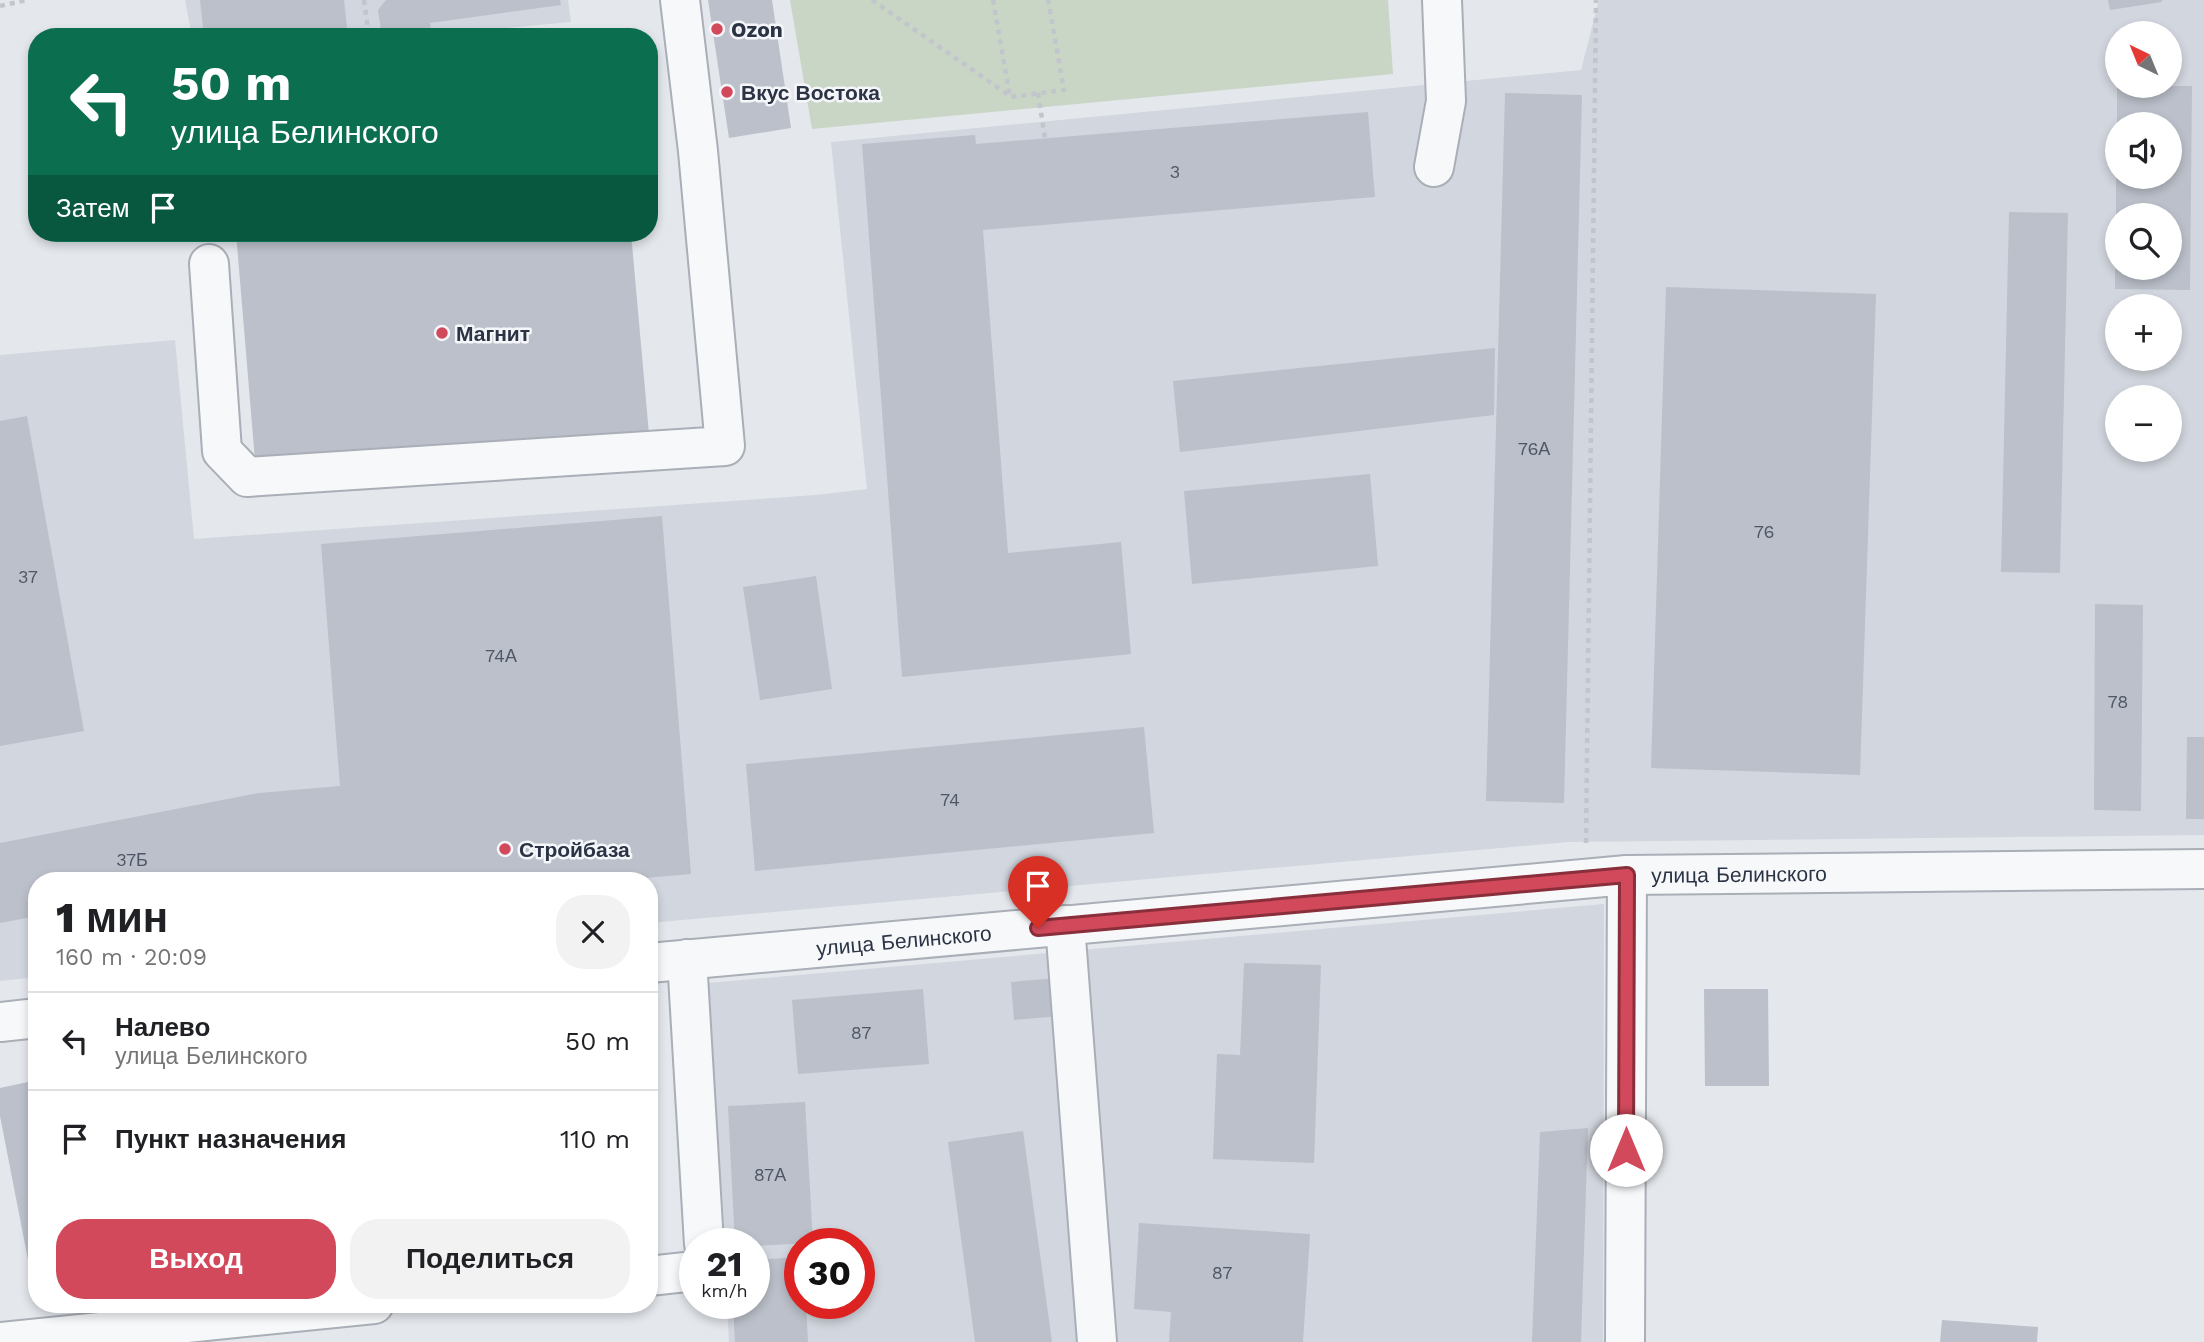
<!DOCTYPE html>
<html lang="ru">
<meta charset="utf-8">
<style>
body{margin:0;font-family:"Work Sans",sans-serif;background:#f2f2f2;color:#202124;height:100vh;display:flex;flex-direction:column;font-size:26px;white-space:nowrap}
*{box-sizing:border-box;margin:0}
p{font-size:23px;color:#757577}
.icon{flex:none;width:38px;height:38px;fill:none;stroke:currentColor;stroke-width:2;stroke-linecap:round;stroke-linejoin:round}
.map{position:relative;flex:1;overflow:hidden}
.side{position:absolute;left:28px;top:872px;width:630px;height:441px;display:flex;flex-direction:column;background:#fff;border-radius:28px;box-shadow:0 4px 10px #0003}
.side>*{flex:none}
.hud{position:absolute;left:28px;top:28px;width:630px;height:214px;border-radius:28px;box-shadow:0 4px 10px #0003;background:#0b6e4f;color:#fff;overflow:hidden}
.needle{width:46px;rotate:317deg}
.fabs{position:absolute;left:2105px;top:21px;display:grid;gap:14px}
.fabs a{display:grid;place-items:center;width:77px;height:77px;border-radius:50%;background:#fff;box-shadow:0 4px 10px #0003;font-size:35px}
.speed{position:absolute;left:679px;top:1228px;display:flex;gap:14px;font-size:35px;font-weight:700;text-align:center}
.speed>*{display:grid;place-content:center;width:91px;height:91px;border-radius:50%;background:#fff;box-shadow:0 4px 10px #0003;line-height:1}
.speed small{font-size:18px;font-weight:400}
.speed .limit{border:10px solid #d22;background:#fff;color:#111}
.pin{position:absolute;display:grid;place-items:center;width:60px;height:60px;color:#fff;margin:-72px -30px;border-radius:50% 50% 50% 0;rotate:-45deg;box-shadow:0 0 7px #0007}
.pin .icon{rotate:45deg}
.me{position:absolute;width:77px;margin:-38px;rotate:0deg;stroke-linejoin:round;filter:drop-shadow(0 0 5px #0008)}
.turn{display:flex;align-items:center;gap:24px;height:147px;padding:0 28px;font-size:32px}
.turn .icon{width:91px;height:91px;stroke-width:2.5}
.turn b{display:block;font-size:49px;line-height:60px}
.then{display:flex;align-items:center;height:66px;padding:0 28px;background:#0003;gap:14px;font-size:26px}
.round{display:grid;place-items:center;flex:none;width:74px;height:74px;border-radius:28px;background:#f2f2f2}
.summary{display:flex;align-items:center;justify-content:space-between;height:119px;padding:0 28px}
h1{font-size:42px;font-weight:800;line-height:52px}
.action{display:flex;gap:14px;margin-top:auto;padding:14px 28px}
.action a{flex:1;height:80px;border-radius:28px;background:#d1495b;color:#fff;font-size:28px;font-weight:800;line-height:80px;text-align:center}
.action a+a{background:#f2f2f2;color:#202124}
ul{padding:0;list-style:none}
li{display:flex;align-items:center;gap:21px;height:98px;padding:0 28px;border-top:2px solid #e0e0e0}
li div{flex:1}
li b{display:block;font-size:26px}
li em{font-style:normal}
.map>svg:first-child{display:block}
.built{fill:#d2d6de;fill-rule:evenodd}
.green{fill:#c9d6c5}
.building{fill:#bbc0ca}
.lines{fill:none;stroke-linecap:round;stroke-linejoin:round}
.minor-casing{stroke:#a9aeb7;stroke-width:42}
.path{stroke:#c2c5cb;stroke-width:4.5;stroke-dasharray:5 5;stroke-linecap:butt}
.minor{stroke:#f7f8fa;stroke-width:38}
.route-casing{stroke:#882f3b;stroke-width:18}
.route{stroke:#d1495b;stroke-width:12}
.poi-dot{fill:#d1495b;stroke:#f4f6f9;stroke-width:2.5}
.labels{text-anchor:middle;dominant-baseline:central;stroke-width:5;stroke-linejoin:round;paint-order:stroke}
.number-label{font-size:18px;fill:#4f5766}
.poi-label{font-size:21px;font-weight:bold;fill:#2b3445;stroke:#f4f6f9;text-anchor:start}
.street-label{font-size:21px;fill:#2b3445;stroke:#f4f6f9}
</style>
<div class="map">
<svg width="2204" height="1342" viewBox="0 0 2204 1342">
<rect width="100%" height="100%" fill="#e4e7ec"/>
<g class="built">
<polygon points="185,0 568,0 571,22 485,30 485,37 192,37"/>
<path d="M1599 0H2204V835L1568 842 649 923V880H37V977L0 981V355L175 340 194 539 816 495 867 489 831 142 1581 70ZM2118 33H2170V86H2118ZM2118 124H2170V177H2118ZM2118 215H2170V268H2118ZM2118 306H2170V359H2118ZM2118 397H2170V450H2118Z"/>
<path d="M1604 904 1603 1342H729L727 1304H754V1244H723L708 983ZM800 1244H859V1304H800Z"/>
</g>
<polygon class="green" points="790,0 1388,0 1393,74 812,129"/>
<g class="building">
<polygon points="200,0 344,0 348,37 204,37"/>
<polygon points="386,0 560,0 561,5 430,23 432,37 382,37 378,10"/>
<polygon points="708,0 772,0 791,128 729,138"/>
<polygon points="2108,0 2162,0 2162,2 2110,10"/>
<polygon points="2117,86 2192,86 2190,290 2115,289 2115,268 2170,268 2170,215 2116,215 2116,177 2170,177 2170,124 2117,124"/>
<polygon points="1505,93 1582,95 1564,803 1486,801"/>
<polygon points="1368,112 1375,197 983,230 1008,553 1121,542 1131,654 902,677 862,144 975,135 976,144"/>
<polygon points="2009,212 2068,213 2060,573 2001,572"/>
<polygon points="236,233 631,233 649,434 255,460"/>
<polygon points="1666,287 1876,294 1860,775 1651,768"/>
<polygon points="1495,348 1494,415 1180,452 1173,381"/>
<polygon points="27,416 84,731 0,746 0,421"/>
<polygon points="1370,474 1378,566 1192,584 1184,491"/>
<polygon points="662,516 691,874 622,880 266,880 266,875 235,880 37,880 37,916 0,923 0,843 259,793 340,786 321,544"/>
<polygon points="816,576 832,689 760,700 743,587"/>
<polygon points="2095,604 2143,605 2141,811 2094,810"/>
<polygon points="1144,727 1154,833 755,871 746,764"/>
<polygon points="2187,737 2204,737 2204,819 2186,819"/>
<polygon points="1244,963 1321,965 1314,1163 1213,1159 1217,1054 1240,1055"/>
<polygon points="1058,978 1061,1016 1014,1020 1011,982"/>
<polygon points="923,989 929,1064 798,1074 792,1000"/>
<polygon points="1704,989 1768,989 1769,1086 1705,1086"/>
<polygon points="37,1080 37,1274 31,1275 0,1116 0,1088"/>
<polygon points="805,1102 813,1243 754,1246 735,1244 728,1106"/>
<polygon points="1588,1128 1581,1342 1532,1342 1540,1132"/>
<polygon points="1023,1131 1052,1342 975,1342 948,1142"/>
<polygon points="1139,1223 1310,1234 1303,1342 1169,1342 1171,1312 1134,1309"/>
<polygon points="800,1257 800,1304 806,1304 808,1342 735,1342 733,1304 754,1304 754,1260"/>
<polygon points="1942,1320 2038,1327 2037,1342 1940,1342"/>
</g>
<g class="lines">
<g class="minor-casing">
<g id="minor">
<polyline points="1434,167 1446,101 1442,0"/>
<polyline points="209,264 222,451 247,477 725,446 698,151 680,0"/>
<polyline points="1065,925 1097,1342"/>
<polyline points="687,959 704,1244"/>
<path id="s1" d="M649 963 1627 875 2204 869"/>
<polyline points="0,1022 37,1018"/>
<polyline points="649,1276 695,1271"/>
<polyline points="0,1342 374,1304"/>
<polyline points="1625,1342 1627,875"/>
</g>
</g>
<g class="path">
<polyline points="364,0 369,37"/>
<polyline points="872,0 1010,96"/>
<polyline points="993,0 1010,97 1064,90 1048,0"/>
<polyline points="0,6 27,0"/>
<polyline points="1038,93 1045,138"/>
<polyline points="1586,843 1596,0"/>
</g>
<use href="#minor" class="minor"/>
</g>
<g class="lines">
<g class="route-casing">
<polyline id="route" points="1038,928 1627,875 1626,1150"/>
</g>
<use href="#route" class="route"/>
</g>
<g class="poi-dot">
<circle cx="717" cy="29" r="7"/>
<circle cx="727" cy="92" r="7"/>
<circle cx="442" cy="333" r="7"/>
<circle cx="505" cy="849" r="7"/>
</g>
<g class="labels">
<g class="number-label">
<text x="1175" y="171">3</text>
<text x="1534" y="448">76А</text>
<text x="1764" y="531">76</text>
<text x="28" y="576">37</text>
<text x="501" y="655">74А</text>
<text x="2118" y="701">78</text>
<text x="950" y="799">74</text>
<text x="132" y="859">37Б</text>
<text x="861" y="1032">87</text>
<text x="770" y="1174">87А</text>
<text x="1222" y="1272">87</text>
</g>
<g class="poi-label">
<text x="731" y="29">Ozon</text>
<text x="741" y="92">Вкус Востока</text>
<text x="456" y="333">Магнит</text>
<text x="519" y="849">Стройбаза</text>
</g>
<g class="street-label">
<text stroke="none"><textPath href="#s1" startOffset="1094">улица Белинского</textPath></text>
<text stroke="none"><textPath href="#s1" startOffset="256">улица Белинского</textPath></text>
</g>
</g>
</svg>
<div class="fabs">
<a><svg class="needle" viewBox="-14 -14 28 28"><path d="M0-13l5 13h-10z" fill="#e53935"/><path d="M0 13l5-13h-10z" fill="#757577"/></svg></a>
<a><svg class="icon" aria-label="sound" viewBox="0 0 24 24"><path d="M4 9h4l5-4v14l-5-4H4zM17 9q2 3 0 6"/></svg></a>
<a><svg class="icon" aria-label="search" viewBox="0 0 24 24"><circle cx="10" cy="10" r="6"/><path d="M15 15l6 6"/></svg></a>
<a>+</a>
<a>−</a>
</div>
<div class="speed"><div>21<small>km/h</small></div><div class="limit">30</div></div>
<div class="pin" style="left:1038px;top:928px;background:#d93025"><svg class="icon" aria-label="arrive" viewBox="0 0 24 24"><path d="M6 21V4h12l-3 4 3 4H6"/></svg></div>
<svg class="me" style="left:1626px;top:1150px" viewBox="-20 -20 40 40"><circle r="19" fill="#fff"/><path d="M0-13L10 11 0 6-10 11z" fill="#d1495b"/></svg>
<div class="hud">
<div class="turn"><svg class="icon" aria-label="left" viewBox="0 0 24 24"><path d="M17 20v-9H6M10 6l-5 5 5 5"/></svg><div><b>50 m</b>улица Белинского</div></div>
<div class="then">Затем<svg class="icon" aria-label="arrive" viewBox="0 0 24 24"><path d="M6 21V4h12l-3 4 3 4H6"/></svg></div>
</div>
<section class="side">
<div class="summary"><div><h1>1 мин</h1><p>160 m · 20:09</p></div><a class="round"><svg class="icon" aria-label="close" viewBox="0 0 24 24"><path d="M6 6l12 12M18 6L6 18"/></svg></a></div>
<ul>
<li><svg class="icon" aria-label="left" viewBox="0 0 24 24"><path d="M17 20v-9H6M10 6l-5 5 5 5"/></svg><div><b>Налево</b><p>улица Белинского</p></div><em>50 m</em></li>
<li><svg class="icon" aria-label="arrive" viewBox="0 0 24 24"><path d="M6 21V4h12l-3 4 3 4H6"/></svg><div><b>Пункт назначения</b></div><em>110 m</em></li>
</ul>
<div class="action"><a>Выход</a><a>Поделиться</a></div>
</section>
</div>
